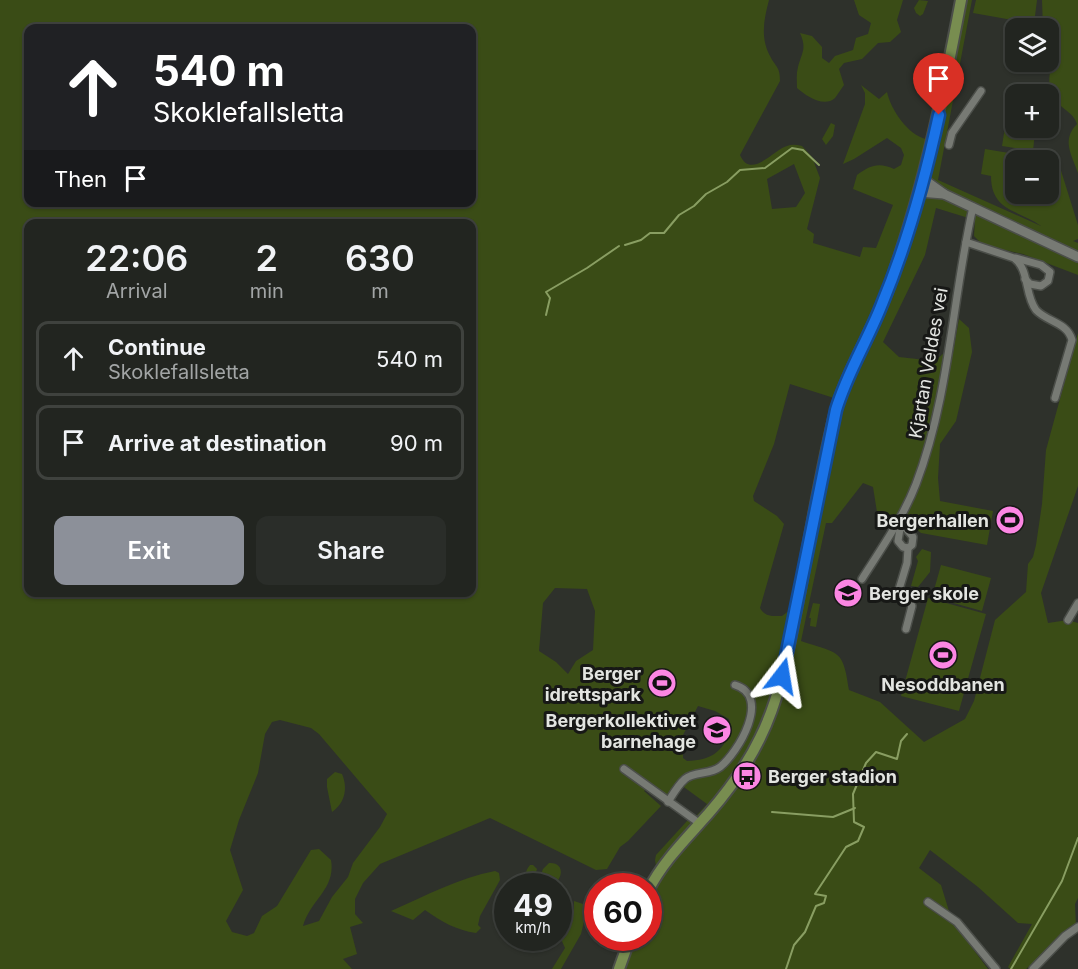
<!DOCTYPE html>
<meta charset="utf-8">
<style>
body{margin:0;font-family:Inter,sans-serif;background:#2a2d29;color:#f1f3f6;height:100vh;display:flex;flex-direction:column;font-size:22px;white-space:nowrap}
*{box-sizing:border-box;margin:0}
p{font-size:20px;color:#a2a5a5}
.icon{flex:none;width:33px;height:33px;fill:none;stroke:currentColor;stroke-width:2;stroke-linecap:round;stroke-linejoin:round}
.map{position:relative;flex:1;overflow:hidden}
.drawer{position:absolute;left:24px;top:219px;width:452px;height:378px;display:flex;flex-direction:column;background:#222520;border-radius:12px;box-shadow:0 2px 4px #0004,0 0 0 2px #3f423e}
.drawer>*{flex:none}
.top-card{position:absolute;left:24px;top:24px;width:452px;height:183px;border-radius:12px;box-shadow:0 2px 4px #0004,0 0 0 2px #3f423e;background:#202124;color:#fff;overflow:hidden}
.controls{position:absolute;left:1005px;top:18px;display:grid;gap:12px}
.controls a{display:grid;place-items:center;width:54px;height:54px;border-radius:12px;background:#222520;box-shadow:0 2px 4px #0004,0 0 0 2px #3f423e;font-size:30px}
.speed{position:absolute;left:494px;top:873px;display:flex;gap:12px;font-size:30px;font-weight:700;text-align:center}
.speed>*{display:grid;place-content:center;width:78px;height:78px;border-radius:50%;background:#222520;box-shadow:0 2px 4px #0004,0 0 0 2px #3f423e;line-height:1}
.speed small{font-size:15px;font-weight:400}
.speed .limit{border:9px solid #d22;background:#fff;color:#111}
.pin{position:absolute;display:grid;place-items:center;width:51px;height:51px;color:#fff;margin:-62px -26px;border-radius:50% 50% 50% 0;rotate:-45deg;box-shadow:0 0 6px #0007}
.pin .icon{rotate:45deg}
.me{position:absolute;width:66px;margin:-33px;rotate:14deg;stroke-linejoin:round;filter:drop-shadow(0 0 4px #0008)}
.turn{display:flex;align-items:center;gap:21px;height:126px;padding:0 30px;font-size:27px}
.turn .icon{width:78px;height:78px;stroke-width:2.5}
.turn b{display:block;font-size:42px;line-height:51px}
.then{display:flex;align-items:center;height:57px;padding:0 30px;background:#0003;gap:12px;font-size:22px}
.eta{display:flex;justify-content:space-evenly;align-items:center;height:102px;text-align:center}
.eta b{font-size:36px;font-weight:600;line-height:42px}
.cta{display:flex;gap:12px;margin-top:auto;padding:12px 30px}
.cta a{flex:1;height:69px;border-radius:12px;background:#8c9099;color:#fff;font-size:24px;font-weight:600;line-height:69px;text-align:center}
.cta a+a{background:#2a2d29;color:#f1f3f6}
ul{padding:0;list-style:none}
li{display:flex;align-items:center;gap:18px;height:75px;margin:0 12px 9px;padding:0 18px;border:3px solid #3f423e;border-radius:12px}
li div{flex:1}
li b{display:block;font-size:22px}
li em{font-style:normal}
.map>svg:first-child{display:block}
.green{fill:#3a4c16;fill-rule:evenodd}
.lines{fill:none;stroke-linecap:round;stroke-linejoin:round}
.stream{stroke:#899e62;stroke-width:2}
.street-casing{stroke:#4b4e49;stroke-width:10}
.secondary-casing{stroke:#4b4e49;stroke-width:12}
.primary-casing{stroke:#4b4e49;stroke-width:14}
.street{stroke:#777a74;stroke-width:7}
.secondary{stroke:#777a74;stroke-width:9}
.primary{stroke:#788d50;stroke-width:10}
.route-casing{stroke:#114b97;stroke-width:15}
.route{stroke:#1a73e8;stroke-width:10}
.labels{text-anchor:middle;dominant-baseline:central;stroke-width:6;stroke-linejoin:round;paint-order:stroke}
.street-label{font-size:18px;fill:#e3e5e1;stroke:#171816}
.poi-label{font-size:18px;font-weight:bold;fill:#e3e5e1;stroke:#171816;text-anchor:end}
</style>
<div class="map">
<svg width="1078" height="969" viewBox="0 0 1078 969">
<rect width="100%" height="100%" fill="#2e312b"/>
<g class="green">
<path d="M0 0H769C764 19 760 37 770 56 776 68 780 66 780 81L740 155C751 180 773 150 787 146 792 144 797 145 802 146L812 157 820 178 807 229 814 234 813 243 860 257 863 247 876 248 893 205 853 189 857 175C870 165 879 162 894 169L901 165 904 155 901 148 887 138 854 159 843 164 865 104V93L861 85 879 99 887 92C891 110 908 135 926 139L955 0H972L938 180 1041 226C1020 210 991 212 991 176L981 174 985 149 1058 161 1078 225V239L1073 241 1078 243V275L1023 254 983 245 974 236 975 220 936 208 925 255 883 342 899 357 935 361 945 352 953 353 959 319 969 328 972 352 956 421 940 444 938 478 940 501 993 511 987 545 921 533 905 519H895L877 512 873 487 863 483 832 523H826L801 641C839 654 843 648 849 690L880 702 924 742 965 719 974 701 995 620 1026 592 1028 564 1033 557 1036 545 1042 504 1046 450 1078 333V486L1041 593 1048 623 1068 620 1078 623V898L1075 904 1076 926 1026 969H1010L1008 967 1032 924 1018 923 978 887 930 850 919 868 941 885 952 921 988 969H614L626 938H648V886L656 866 655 860 656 855 687 821 697 815 707 804 677 782 665 797 650 785 644 791 661 806 628 841 620 847 607 869 596 870 490 818 380 864 363 883 355 899V914L363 923 350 927 357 954 343 959 352 969H0ZM28 28H471V202H28ZM1016 160H1048V194H1016ZM794 164 805 193 796 207 772 209 767 179ZM28 224H471V592H28ZM790 384 834 398 820 449 798 580 790 610 782 616C773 616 765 617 760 608L784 524 777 516 754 501 753 496 774 444ZM555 588 587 589 595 611 593 650 576 661 568 674 556 662 539 651 543 603ZM698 706 715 711 729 719 732 731C720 753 712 760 687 761L683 758V735ZM280 720 311 728 319 734 387 814 380 827 353 863 348 877 332 897 319 921 303 926C310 900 336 889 331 860L319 849 311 850 277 906 262 916 254 933 247 936 232 932 226 921 243 890 230 850 239 820 258 773 265 734 272 722Z"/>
<path d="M854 0H903L897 20 901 32 890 42 878 43 862 59 844 63 839 69 844 85C841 89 838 94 835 98 824 108 806 96 797 88 797 81 796 74 798 67 802 52 807 49 800 33L812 36 822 47V58L829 63 835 56 853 50 856 38 868 34 871 23 859 15Z"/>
<polygon points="919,0 928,1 923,14 920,16 916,13 914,8"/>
<polygon points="976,0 1037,0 1034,24 973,13"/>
<path d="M1042 0H1078V173C1072 155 1061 140 1077 124 1074 115 1069 113 1061 106 1042 89 1051 70 1055 48L1049 36 1048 28H1043Z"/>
<polygon points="831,123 835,125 833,136 826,145 822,139"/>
<polygon points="1005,127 1035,132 1033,151 1002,146"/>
<polygon points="922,549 931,552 930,572 918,587 911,586 918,561 916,557"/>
<polygon points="941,565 991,578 982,611 932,597"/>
<polygon points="928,598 986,614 959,711 901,696"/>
<polygon points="813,603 820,604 816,627 810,626 811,618 809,618"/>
<path d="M335 772 342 774C348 788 345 803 332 812L327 787V779Z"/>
<path d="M549 863C566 862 563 881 551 886 547 887 540 886 536 886L543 869Z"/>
<path d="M530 865H533L537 869 534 878 529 884 526 883C525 876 525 871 530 865Z"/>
<path d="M495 871 499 873 500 880 480 916 478 925 481 928 476 933C456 930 442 922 425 910L413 920 391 911C425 896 459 878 495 871Z"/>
<polygon points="574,901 583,904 587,909 581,934 561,969 552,969 565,948 561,939 574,909"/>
</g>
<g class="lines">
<g class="stream">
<polyline points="625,245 641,240 650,233 664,233 679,215 694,206 706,194 727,182 740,170 765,168 792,148 803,150 819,165"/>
<polyline points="546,315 550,298 546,292 587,268 619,246"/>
<polyline points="772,812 833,817 855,808"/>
<polyline points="786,969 794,945 805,932 816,906 824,903 826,896 815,894 846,847 858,841 864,827 854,822 853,794 866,763 876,752 897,759 901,741 907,734"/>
<polyline points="1011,969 1062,881 1078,838"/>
</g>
<g class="street-casing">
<g id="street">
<polyline points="949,145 952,133 981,91"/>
<path d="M966 242 1014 258C1030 270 1024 294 1036 310 1047 322 1067 322 1072 340L1055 398"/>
<polyline points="1016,258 1041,265 1050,272 1048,281 1041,286 1030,284 1025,279"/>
<polyline points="899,520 913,537 912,545 908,548 903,547 898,541 901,523"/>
<path d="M862 579C881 549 903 518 916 484 950 395 952 299 973 207"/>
<polyline points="1068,620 1078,603"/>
<polyline points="906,629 912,606 908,600 897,596 907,563 908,548"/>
<polyline points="624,769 699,823"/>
<path d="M668 802C673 794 678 785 685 779 694 771 710 775 720 767 738 753 772 696 735 685"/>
<polyline points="928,902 957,922 996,969"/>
<polyline points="1033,969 1065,936 1078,927"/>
</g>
</g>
<g class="secondary-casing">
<g id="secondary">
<polyline points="923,179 944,194 1078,257"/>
<polyline points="919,192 944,194"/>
</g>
</g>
<g class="primary-casing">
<g id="primary">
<path d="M648 891C663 861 687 838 709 813 729 790 747 765 760 738 779 700 787 657 795 615 809 547 819 477 836 410 849 366 875 327 890 284 923 191 943 96 961 0"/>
<polyline points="619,969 630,938"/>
</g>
</g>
<use href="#street" class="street"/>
<use href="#secondary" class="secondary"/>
<use href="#primary" class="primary"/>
</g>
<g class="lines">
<g class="route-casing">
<path id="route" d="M782 676 836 410C847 373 868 340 882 304 907 244 925 179 939 115"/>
</g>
<use href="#route" class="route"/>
</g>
<defs>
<g id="stadium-disc" transform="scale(1.5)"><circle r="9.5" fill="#fc86e3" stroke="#171816"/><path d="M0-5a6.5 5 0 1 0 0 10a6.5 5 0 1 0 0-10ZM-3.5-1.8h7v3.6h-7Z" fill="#111"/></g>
<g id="school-disc" transform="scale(1.5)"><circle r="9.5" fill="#fc86e3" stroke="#171816"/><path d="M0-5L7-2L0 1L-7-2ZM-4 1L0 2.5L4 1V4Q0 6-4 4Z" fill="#111"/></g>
<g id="bus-disc" transform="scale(1.5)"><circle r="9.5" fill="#fc86e3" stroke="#171816"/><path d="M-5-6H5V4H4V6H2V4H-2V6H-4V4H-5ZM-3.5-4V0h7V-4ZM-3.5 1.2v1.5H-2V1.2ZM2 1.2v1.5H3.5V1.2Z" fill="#111"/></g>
</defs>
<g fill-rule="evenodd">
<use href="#stadium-disc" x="1010" y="520"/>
<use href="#school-disc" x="848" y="593"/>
<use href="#stadium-disc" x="943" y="655"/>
<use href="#stadium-disc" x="662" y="683"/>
<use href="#school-disc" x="717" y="730"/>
<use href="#bus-disc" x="747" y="776"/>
</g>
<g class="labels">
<g class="street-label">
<text transform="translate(928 363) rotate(-80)">Kjartan Veldes vei</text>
</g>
<g class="poi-label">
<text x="989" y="520">Bergerhallen</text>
<text x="869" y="593" text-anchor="start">Berger skole</text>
<text x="641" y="673">Berger<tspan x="641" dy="21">idrettspark</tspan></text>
<text x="943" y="684" text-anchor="middle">Nesoddbanen</text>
<text x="696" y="720">Bergerkollektivet<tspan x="696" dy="21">barnehage</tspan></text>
<text x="768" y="776" text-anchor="start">Berger stadion</text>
</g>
</g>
</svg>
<div class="controls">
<a><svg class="icon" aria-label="layers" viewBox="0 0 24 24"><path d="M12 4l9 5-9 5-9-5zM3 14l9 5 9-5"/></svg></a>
<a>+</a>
<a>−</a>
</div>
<div class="speed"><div>49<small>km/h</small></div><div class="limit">60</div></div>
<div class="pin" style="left:939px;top:115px;background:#d93025"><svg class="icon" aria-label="arrive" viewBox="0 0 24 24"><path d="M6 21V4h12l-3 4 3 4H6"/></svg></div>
<svg class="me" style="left:782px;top:676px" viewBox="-20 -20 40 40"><path d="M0-17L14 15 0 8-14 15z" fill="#1a73e8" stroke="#fff" stroke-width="4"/></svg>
<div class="top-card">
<div class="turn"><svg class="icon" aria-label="ahead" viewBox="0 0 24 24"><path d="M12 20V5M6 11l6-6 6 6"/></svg><div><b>540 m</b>Skoklefallsletta</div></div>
<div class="then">Then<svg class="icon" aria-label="arrive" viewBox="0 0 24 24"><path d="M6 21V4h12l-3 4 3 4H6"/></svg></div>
</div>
<section class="drawer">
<div class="eta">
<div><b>22:06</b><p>Arrival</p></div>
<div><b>2</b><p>min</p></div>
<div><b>630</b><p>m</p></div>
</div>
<ul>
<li><svg class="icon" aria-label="ahead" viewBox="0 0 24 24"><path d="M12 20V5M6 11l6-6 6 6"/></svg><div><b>Continue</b><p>Skoklefallsletta</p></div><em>540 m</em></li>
<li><svg class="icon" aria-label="arrive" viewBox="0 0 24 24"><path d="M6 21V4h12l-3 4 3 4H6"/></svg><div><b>Arrive at destination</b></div><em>90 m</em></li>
</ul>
<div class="cta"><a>Exit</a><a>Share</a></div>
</section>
</div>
